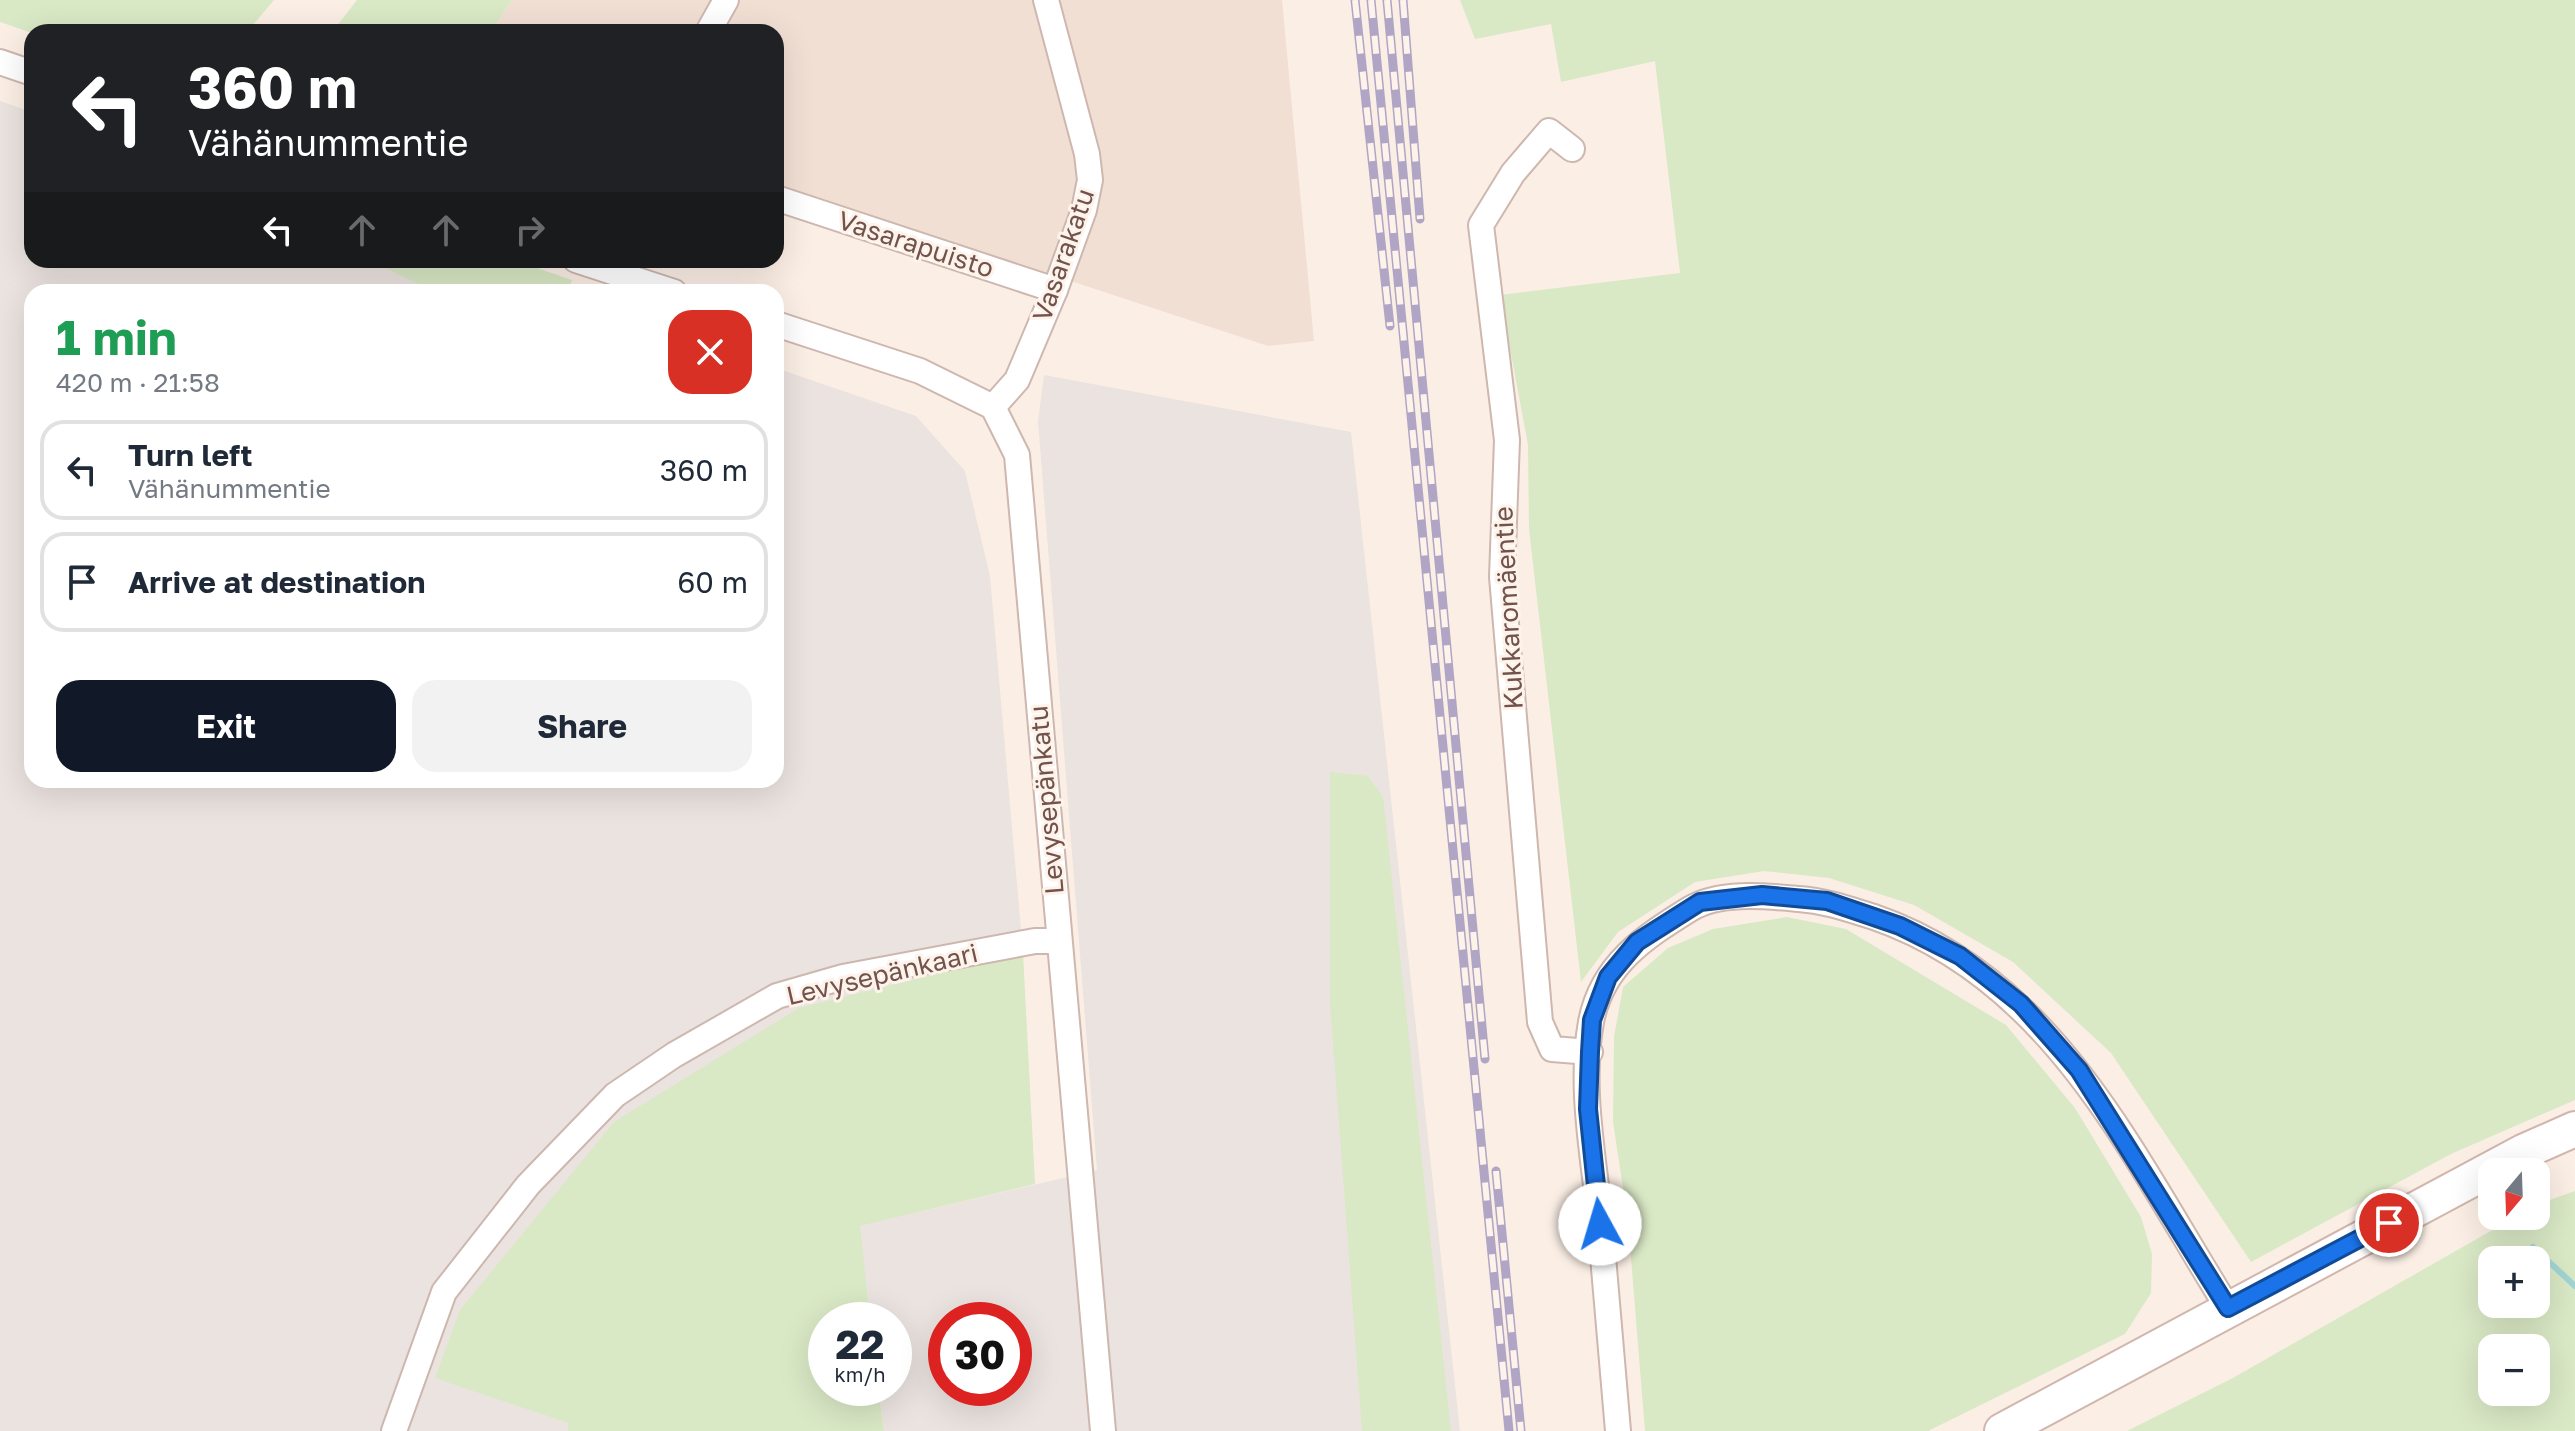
<!DOCTYPE html>
<meta charset="utf-8">
<style>
body{margin:0;font-family:"Golos Text",sans-serif;background:#f2f2f3;color:#1f2937;height:100vh;display:flex;flex-direction:column;font-size:30px;white-space:nowrap}
*{box-sizing:border-box;margin:0}
p{font-size:26px;color:#747a83}
.icon{flex:none;width:44px;height:44px;fill:none;stroke:currentColor;stroke-width:2;stroke-linecap:round;stroke-linejoin:round}
.map{position:relative;flex:1;overflow:hidden}
.side{position:absolute;left:24px;top:284px;width:760px;height:504px;display:flex;flex-direction:column;background:#fff;border-radius:24px;box-shadow:0 8px 32px #0002}
.side>*{flex:none}
.top-card{position:absolute;left:24px;top:24px;width:760px;height:244px;border-radius:24px;box-shadow:0 8px 32px #0002;background:#202124;color:#fff;overflow:hidden}
.needle{width:52px;rotate:199deg}
.fabs{position:absolute;left:2478px;top:1158px;display:grid;gap:16px}
.fabs a{display:grid;place-items:center;width:72px;height:72px;border-radius:16px;background:#fff;box-shadow:0 8px 32px #0002;font-size:40px}
.speed{position:absolute;left:808px;top:1302px;display:flex;gap:16px;font-size:40px;font-weight:700;text-align:center}
.speed>*{display:grid;place-content:center;width:104px;height:104px;border-radius:50%;background:#fff;box-shadow:0 8px 32px #0002;line-height:1}
.speed small{font-size:20px;font-weight:400}
.speed .limit{border:12px solid #d22;background:#fff;color:#111}
.pin{position:absolute;display:grid;place-items:center;width:68px;height:68px;color:#fff;margin:-34px;border:4px solid #fff;border-radius:50%;box-shadow:0 2px 8px #0007}
.me{position:absolute;width:88px;margin:-44px;rotate:354deg;stroke-linejoin:round;filter:drop-shadow(0 0 6px #0008)}
.turn{display:flex;align-items:center;gap:28px;height:168px;padding:0 32px;font-size:36px}
.turn .icon{width:104px;height:104px;stroke-width:2.5}
.turn b{display:block;font-size:56px;line-height:68px}
.lanes{display:flex;align-items:center;height:76px;padding:0 32px;background:#0003;justify-content:center;gap:40px;direction:ltr}
.lanes .off{opacity:.35}
.round{display:grid;place-items:center;flex:none;width:84px;height:84px;border-radius:24px;background:#f2f2f3}
.head{display:flex;align-items:center;justify-content:space-between;height:136px;padding:0 32px}
h1{font-size:48px;font-weight:700;line-height:60px;color:#1e9e55}
.button{display:flex;gap:16px;margin-top:auto;padding:16px 32px}
.button a{flex:1;height:92px;border-radius:24px;background:#111827;color:#fff;font-size:32px;font-weight:700;line-height:92px;text-align:center}
.button a+a{background:#f2f2f3;color:#1f2937}
ul{padding:0;list-style:none}
li{display:flex;align-items:center;gap:24px;height:100px;margin:0 16px 12px;padding:0 16px;border:4px solid #e0e1e3;border-radius:24px}
li div{flex:1}
li b{display:block;font-size:30px}
li em{font-style:normal}
.map>svg:first-child{display:block}
.residential{fill:#f2dfd4}
.industrial{fill:#ebe3df;fill-rule:evenodd}
.green{fill:#d9e8c5;fill-rule:evenodd}
.lines{fill:none;stroke-linecap:round;stroke-linejoin:round}
.stream{stroke:#a2d4d3;stroke-width:6}
.street-casing{stroke:#ceb7af;stroke-width:28}
.secondary-casing{stroke:#d1b6ad;stroke-width:38}
.street{stroke:#fff;stroke-width:24}
.secondary{stroke:#fff;stroke-width:34}
.rail-casing{stroke:#b0a5c4;stroke-width:9}
.rail{stroke:#fef3eb;stroke-width:6;stroke-dasharray:18;stroke-linecap:butt}
.route-casing{stroke:#114b97;stroke-width:20}
.route{stroke:#1a73e8;stroke-width:14}
.labels{text-anchor:middle;dominant-baseline:central;stroke-width:6;stroke-linejoin:round;paint-order:stroke}
.street-label{font-size:26px;fill:#72534c;stroke:#fef3eb}
</style>
<div class="map">
<svg width="2575" height="1431" viewBox="0 0 2575 1431">
<rect width="100%" height="100%" fill="#fbefe5"/>
<polygon class="residential" points="512,0 1282,0 1314,341 1268,346 776,184 776,32 491,32"/>
<g class="industrial">
<polygon points="0,101 32,112 32,260 462,260 555,292 32,292 32,780 776,780 776,368 916,416 965,471 990,576 1023,953 435,1377 568,1423 568,1431 0,1431"/>
<path d="M1044 375 1351 432 1460 1431H884L878 1388H894V1320H870L859 1226 1097 1170 1038 421ZM946 1320H1014V1388H946Z"/>
</g>
<g class="green">
<polygon points="0,0 274,0 247,32 32,33 0,22"/>
<polygon points="357,0 512,0 491,32 332,32"/>
<polygon points="1460,0 2575,0 2575,1100 2451,1154 2251,1262 2111,1053 2013,962 1914,905 1829,878 1764,871 1695,882 1618,932 1581,982 1529,529 1528,445 1500,295 1680,273 1655,61 1561,82 1551,24 1475,39"/>
<polygon points="369,260 514,260 572,280 568,292 435,292"/>
<polygon points="1330,772 1368,776 1383,797 1451,1431 1362,1431 1330,1002"/>
<polygon points="1787,917 1846,929 2006,1025 2075,1108 2141,1217 2152,1254 2151,1293 2125,1334 1928,1431 1645,1431 1628,1221 1613,1122 1614,1037 1623,987 1668,948 1713,929"/>
<polygon points="1023,953 1035,1184 860,1226 870,1320 826,1320 826,1388 878,1388 884,1431 568,1431 568,1423 435,1378 460,1310 614,1122 799,1008"/>
<path d="M2575 1191V1431H2127L2231 1379 2517 1216H2536V1205ZM2492 1260H2536V1304H2492ZM2492 1348H2536V1392H2492Z"/>
</g>
<g class="lines">
<polyline class="stream" points="2533,1247 2575,1286"/>
<g class="street-casing">
<g id="street">
<polyline points="708,32 726,0"/>
<polyline points="0,62 32,73"/>
<polyline points="1572,149 1549,131 1513,173 1481,225 1507,440 1502,577 1540,1022 1552,1049 1590,1052"/>
<polyline points="776,198 1055,290"/>
<polyline points="576,260 674,292"/>
<polyline points="776,324 920,371 993,407 1017,455 1103,1431"/>
<polyline points="993,407 1017,380 1055,290 1084,210 1090,180 1087,154 1046,0"/>
<polyline points="394,1431 444,1292 528,1185 615,1095 674,1055 777,996 843,977 1035,941 1057,941"/>
<path d="M1618 1431C1611 1357 1606 1284 1599 1210 1592 1149 1580 1083 1591 1022 1602 964 1645 937 1690 909 1719 891 1766 896 1799 899 1826 901 1848 909 1874 917 2054 979 2133 1157 2228 1308"/>
</g>
</g>
<g class="secondary-casing">
<polyline id="secondary" points="2002,1431 2523,1152 2575,1129"/>
</g>
<use href="#street" class="street"/>
<use href="#secondary" class="secondary"/>
<g class="rail-casing">
<g id="rail">
<polyline points="1355,0 1390,326"/>
<polyline points="1371,0 1509,1431"/>
<polyline points="1387,0 1485,1059"/>
<polyline points="1403,0 1420,219"/>
<polyline points="1496,1171 1521,1431"/>
</g>
</g>
<use href="#rail" class="rail"/>
</g>
<g class="lines">
<g class="route-casing">
<polyline id="route" points="1600,1224 1588,1109 1590,1052 1592,1020 1608,977 1637,942 1700,902 1762,895 1827,901 1900,926 1960,956 2021,1004 2079,1070 2228,1308 2389,1223"/>
</g>
<use href="#route" class="route"/>
</g>
<g class="labels">
<g class="street-label">
<text transform="translate(916 244) rotate(18)">Vasarapuisto</text>
<text transform="translate(1063 255) rotate(-71)">Vasarakatu</text>
<text transform="translate(1508 608) rotate(-93)">Kukkaromäentie</text>
<text transform="translate(1046 800) rotate(-95)">Levysepänkatu</text>
<text transform="translate(882 974) rotate(-13)">Levysepänkaari</text>
</g>
</g>
</svg>
<div class="fabs">
<a><svg class="needle" viewBox="-14 -14 28 28"><path d="M0-13l5 13h-10z" fill="#e53935"/><path d="M0 13l5-13h-10z" fill="#747a83"/></svg></a>
<a>+</a>
<a>−</a>
</div>
<div class="speed"><div>22<small>km/h</small></div><div class="limit">30</div></div>
<div class="pin" style="left:2389px;top:1223px;background:#d93025"><svg class="icon" aria-label="arrive" viewBox="0 0 24 24"><path d="M6 21V4h12l-3 4 3 4H6"/></svg></div>
<svg class="me" style="left:1600px;top:1224px" viewBox="-20 -20 40 40"><circle r="19" fill="#fff"/><path d="M0-13L10 11 0 6-10 11z" fill="#1a73e8"/></svg>
<div class="top-card">
<div class="turn"><svg class="icon" aria-label="left" viewBox="0 0 24 24"><path d="M17 20v-9H6M10 6l-5 5 5 5"/></svg><div><b>360 m</b>Vähänummentie</div></div>
<div class="lanes"><svg class="icon" aria-label="left" viewBox="0 0 24 24"><path d="M17 20v-9H6M10 6l-5 5 5 5"/></svg><svg class="icon off" aria-label="ahead" viewBox="0 0 24 24"><path d="M12 20V5M6 11l6-6 6 6"/></svg><svg class="icon off" aria-label="ahead" viewBox="0 0 24 24"><path d="M12 20V5M6 11l6-6 6 6"/></svg><svg class="icon off" aria-label="right" viewBox="0 0 24 24"><path d="M7 20v-9h11M14 6l5 5-5 5"/></svg></div>
</div>
<section class="side">
<div class="head"><div><h1>1 min</h1><p>420 m · 21:58</p></div><a class="round" style="background:#d93025;color:#fff"><svg class="icon" aria-label="close" viewBox="0 0 24 24"><path d="M6 6l12 12M18 6L6 18"/></svg></a></div>
<ul>
<li><svg class="icon" aria-label="left" viewBox="0 0 24 24"><path d="M17 20v-9H6M10 6l-5 5 5 5"/></svg><div><b>Turn left</b><p>Vähänummentie</p></div><em>360 m</em></li>
<li><svg class="icon" aria-label="arrive" viewBox="0 0 24 24"><path d="M6 21V4h12l-3 4 3 4H6"/></svg><div><b>Arrive at destination</b></div><em>60 m</em></li>
</ul>
<div class="button"><a>Exit</a><a>Share</a></div>
</section>
</div>
